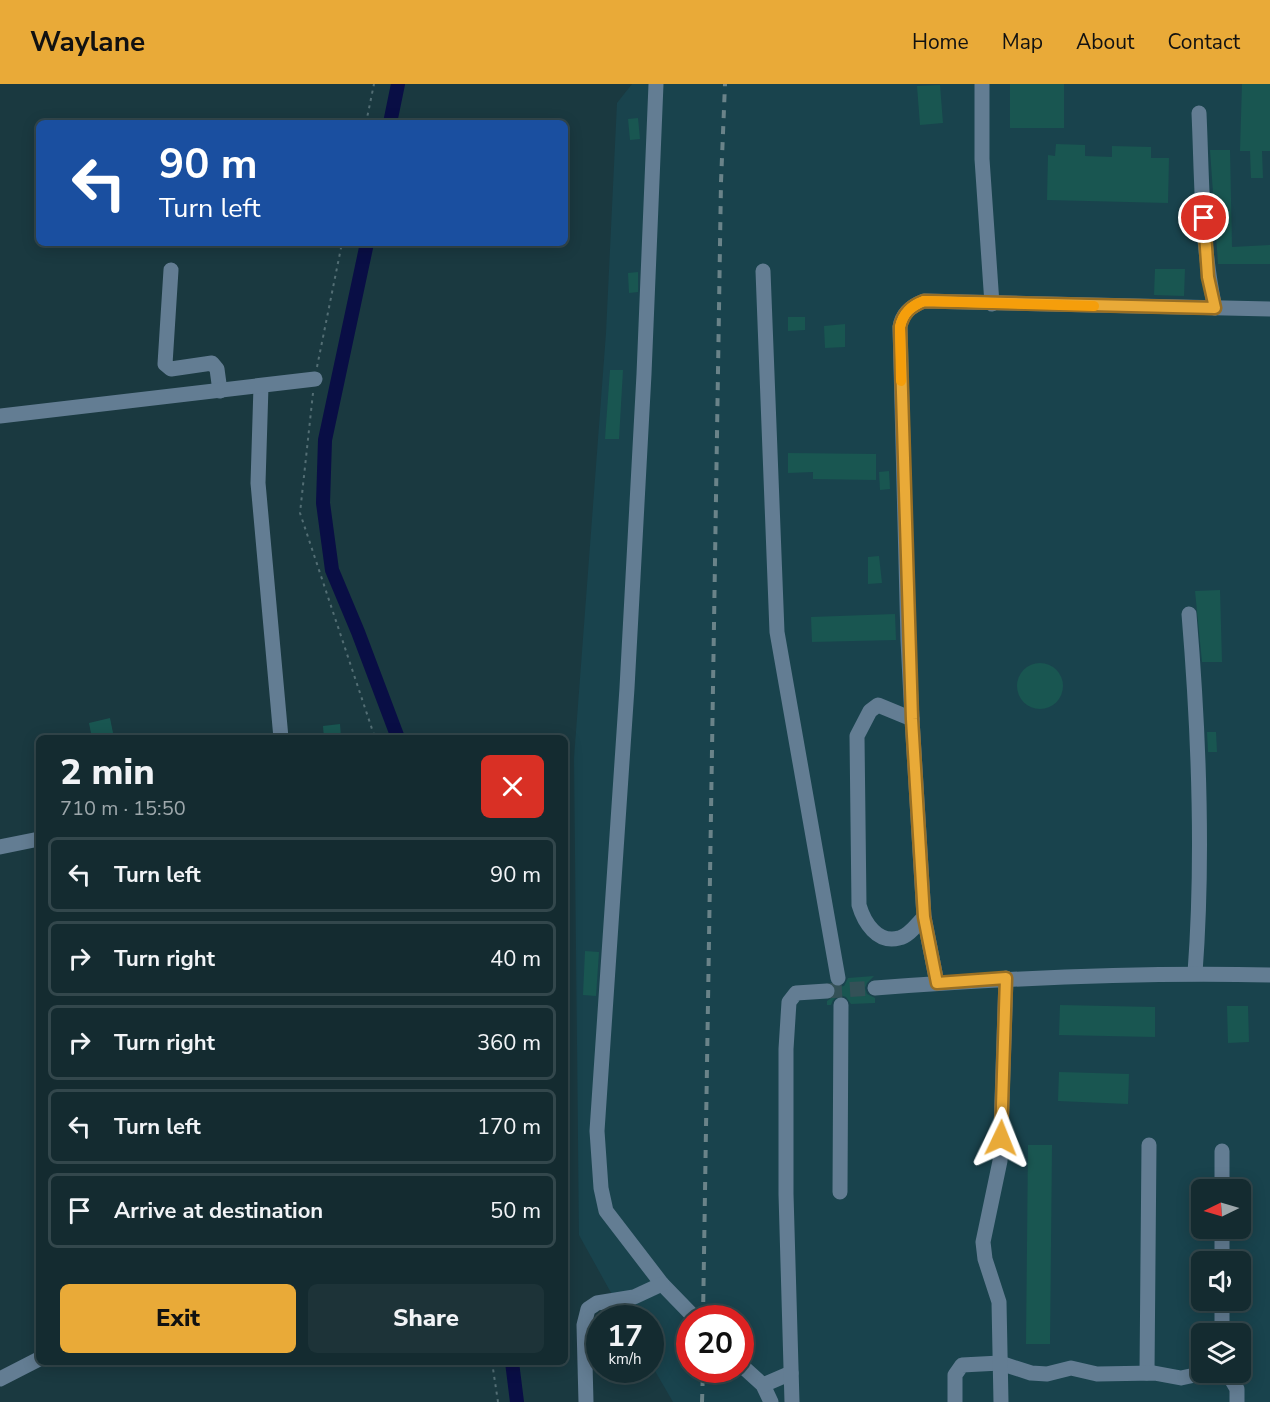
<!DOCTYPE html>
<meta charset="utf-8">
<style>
body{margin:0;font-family:"Nunito Sans",sans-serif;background:#1d3338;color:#f1f3f6;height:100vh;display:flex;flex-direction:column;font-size:22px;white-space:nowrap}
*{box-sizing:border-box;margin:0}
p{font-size:20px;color:#9da7ab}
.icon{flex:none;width:33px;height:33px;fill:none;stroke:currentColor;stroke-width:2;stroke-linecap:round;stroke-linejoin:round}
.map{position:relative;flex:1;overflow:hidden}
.panel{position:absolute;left:36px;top:651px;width:532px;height:630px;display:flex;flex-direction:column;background:#142b30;border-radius:9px;box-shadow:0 3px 15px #0003,0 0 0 2px #33474c}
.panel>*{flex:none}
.banner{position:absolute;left:36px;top:36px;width:532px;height:126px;border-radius:9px;box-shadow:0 3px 15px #0003,0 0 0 2px #33474c;background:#1a4fa0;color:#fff;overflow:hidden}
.needle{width:39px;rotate:265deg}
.tools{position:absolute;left:1191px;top:1095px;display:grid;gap:12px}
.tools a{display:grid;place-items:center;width:60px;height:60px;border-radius:9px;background:#142b30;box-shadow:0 3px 15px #0003,0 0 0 2px #33474c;font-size:30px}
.speed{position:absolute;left:586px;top:1221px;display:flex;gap:12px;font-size:30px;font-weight:700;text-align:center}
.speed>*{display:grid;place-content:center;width:78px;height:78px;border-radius:50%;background:#142b30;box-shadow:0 3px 15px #0003,0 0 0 2px #33474c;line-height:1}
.speed small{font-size:15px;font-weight:400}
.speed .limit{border:9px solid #d22;background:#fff;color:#111}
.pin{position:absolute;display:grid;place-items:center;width:51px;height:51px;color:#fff;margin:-26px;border:3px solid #fff;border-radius:50%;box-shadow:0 2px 6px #0007}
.me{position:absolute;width:66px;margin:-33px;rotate:2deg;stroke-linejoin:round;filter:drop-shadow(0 0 4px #0008)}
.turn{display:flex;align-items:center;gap:21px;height:126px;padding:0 24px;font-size:27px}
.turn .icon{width:78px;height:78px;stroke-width:2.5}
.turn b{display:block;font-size:42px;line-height:51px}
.round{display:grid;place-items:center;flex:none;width:63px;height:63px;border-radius:9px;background:#1d3338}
.head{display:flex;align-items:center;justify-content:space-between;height:102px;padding:0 24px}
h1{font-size:36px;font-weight:800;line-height:45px}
.primary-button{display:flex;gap:12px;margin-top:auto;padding:12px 24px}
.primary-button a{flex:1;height:69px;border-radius:9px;background:#e9aa38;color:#111;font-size:24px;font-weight:800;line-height:69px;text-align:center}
.primary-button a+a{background:#1d3338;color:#f1f3f6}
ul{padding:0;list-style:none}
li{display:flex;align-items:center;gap:18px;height:75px;margin:0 12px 9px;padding:0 12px;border:3px solid #33474c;border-radius:9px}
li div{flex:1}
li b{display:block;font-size:22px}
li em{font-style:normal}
header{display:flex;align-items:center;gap:36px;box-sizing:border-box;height:84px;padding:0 30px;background:#e9aa38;color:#111}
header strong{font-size:28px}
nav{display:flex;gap:33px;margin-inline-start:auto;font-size:21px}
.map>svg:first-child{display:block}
.built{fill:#19434d;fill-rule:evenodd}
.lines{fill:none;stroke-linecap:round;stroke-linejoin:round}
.canal{stroke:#090e45;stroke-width:14}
.building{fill:#195651}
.minor-tunnel{stroke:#345157;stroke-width:15;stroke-dasharray:15 8;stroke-linecap:butt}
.path{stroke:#536e74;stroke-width:2;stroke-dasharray:3 4.5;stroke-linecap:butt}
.minor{stroke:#637d93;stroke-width:15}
.rail{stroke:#6a8389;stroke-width:4;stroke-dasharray:8 8;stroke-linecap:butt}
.route-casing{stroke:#976e24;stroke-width:15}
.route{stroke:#e9aa38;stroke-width:10}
.slow{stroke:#f59e0b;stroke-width:10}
</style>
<header>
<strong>Waylane</strong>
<nav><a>Home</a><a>Map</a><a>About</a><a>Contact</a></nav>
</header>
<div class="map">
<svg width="1270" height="1318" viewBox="0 0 1270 1318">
<rect width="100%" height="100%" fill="#1a3940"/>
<path class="built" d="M632 0H1270V1318H673L651 1280V1234H625L579 1151 574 674 606 249 617 19ZM1202 1106H1240V1144H1202ZM1202 1178H1240V1216H1202ZM690 1234H741V1286H690ZM1202 1250H1240V1288H1202Z"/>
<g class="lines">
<g class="canal">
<polyline points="390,39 398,0"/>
<polyline points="367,159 325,356 323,419 332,486 358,548 398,654"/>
<polyline points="512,1278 517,1318"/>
</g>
</g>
<g class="building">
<rect x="1010" y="0" width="54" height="44"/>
<polygon points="1242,0 1270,0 1270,67 1262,67 1263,94 1251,94 1250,67 1240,67"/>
<polygon points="940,1 943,39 920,41 917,2"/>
<polygon points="638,34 640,55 630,56 628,35"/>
<polygon points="1056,60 1085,61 1085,72 1112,73 1112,62 1151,63 1151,74 1169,74 1168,119 1047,116 1048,71 1055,72"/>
<polygon points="1210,66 1230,66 1232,163 1270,161 1270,180 1218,180"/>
<polygon points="1155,185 1185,185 1184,212 1154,211"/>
<polygon points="638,188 638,208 629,209 628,189"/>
<polygon points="788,233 805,233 805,246 788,247"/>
<polygon points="845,240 845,263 825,264 824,242"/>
<polygon points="610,286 623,286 619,355 605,355"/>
<polygon points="788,369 876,370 876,396 813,395 813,388 788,389"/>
<polygon points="889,387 890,405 880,406 879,388"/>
<polygon points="879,472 882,499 868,500 868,473"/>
<polygon points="1220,506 1222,578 1202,578 1195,507"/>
<polygon points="895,530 896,556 812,558 811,533"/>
<circle cx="1040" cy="602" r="23"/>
<polygon points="110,634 114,654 92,654 89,639"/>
<polygon points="340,640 341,654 324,654 323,642"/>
<polygon points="1207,648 1216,648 1217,668 1208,668"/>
<polygon points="585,867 599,868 596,912 583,911"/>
<polygon points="874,892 867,899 865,904 867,910 875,914 875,919 851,920 846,913 840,911 833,916 831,921 827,921 827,917 836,911 836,903 844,902 848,894"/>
<polygon points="1060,921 1155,923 1155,953 1059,951"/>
<polygon points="1227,922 1248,922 1249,958 1228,959"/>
<polygon points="1059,988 1129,990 1128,1020 1058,1017"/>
<polygon points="1028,1061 1052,1061 1050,1260 1026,1260"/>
</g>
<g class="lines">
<polyline class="minor-tunnel" points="827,907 875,904"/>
<g class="path">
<polyline points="366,39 374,0"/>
<polyline points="317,283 342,159"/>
<polyline points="313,309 300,429 375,654"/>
<polyline points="492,1278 498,1318"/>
</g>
<g class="minor">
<polyline points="656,0 644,290 627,604 597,1047 601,1104 606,1127 662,1200 695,1234"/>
<polyline points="982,0 982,75 992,220"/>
<path d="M1199 29C1202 94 1201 160 1215 224"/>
<polyline points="171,186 165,280 171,285 212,279 217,285 220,307"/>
<polyline points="763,187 777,548 838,894"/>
<polyline points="261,302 258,399 281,654"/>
<polyline points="0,332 315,295"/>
<path d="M1189 530C1199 650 1204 770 1195 889"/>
<path d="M912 635 878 621 870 627 857 652 859 821C864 838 877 860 899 854 909 852 917 840 924 833"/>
<polyline points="0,763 39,755"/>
<path d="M937 899 924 833 912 635 908 556 900 243C902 229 911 222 924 217L1270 225"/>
<path d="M875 904C1007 894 1138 888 1270 891"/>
<polyline points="1222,1067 1222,1106"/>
<polyline points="840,1108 841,921"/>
<polyline points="1222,1144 1222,1178"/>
<polyline points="1222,1216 1222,1250"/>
<polyline points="741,1281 763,1301 771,1318"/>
<polyline points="1227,1288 1237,1305 1237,1318"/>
<polyline points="1147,1289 1149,1061"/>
<polyline points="0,1295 39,1275"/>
<polyline points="763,1301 791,1289"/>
<polyline points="586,1318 584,1241 588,1225 597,1219 634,1213 662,1200"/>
<polyline points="792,1318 786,1110 786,965 789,918 796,909 827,907"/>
<polyline points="955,1318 955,1291 962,1281 1000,1279 1031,1289 1047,1290 1071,1284 1097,1290 1154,1289 1181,1294 1209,1288"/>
<polyline points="1001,1318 999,1218 985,1175 983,1158 1000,1077 1006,894"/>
</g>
<g class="rail">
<polyline points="703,1234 721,98 725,0"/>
<polyline points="702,1318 703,1286"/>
</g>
</g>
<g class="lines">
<g class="route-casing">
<path id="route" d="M1001 1054 1006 894 937 899 924 833 912 635 900 243C903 229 911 222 924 217L1215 224 1208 193 1204 134"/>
</g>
<use href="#route" class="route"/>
<path class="slow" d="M901 297 900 243C903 229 911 222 924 217L1094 222"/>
</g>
</svg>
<div class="tools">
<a><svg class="needle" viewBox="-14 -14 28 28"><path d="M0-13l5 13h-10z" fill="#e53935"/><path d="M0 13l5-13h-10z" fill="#9da7ab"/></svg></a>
<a><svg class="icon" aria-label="sound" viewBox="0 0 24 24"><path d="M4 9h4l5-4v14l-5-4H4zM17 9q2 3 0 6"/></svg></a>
<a><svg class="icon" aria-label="layers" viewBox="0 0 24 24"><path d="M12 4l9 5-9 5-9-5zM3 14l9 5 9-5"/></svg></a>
</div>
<div class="speed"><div>17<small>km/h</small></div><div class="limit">20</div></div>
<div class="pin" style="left:1204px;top:134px;background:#d93025"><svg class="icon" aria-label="arrive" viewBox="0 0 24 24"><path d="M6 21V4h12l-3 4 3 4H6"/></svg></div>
<svg class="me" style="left:1001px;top:1054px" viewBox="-20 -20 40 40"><path d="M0-17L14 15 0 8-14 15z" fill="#e9aa38" stroke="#fff" stroke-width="4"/></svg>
<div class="banner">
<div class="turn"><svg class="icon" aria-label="left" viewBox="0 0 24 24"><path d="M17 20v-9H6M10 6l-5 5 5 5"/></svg><div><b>90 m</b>Turn left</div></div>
</div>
<section class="panel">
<div class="head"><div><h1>2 min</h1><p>710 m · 15:50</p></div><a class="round" style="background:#d93025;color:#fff"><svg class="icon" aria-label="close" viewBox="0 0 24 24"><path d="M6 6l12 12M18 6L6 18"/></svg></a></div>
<ul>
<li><svg class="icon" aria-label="left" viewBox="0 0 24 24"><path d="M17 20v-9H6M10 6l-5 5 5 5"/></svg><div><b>Turn left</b></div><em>90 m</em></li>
<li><svg class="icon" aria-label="right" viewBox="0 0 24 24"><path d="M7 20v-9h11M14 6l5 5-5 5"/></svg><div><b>Turn right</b></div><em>40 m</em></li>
<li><svg class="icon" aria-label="right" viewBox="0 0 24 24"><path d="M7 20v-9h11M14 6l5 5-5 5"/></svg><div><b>Turn right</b></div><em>360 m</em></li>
<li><svg class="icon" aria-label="left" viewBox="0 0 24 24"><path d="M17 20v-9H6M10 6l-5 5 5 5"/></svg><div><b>Turn left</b></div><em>170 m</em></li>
<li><svg class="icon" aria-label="arrive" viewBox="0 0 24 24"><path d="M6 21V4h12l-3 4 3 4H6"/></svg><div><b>Arrive at destination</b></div><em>50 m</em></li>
</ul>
<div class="primary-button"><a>Exit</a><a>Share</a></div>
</section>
</div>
